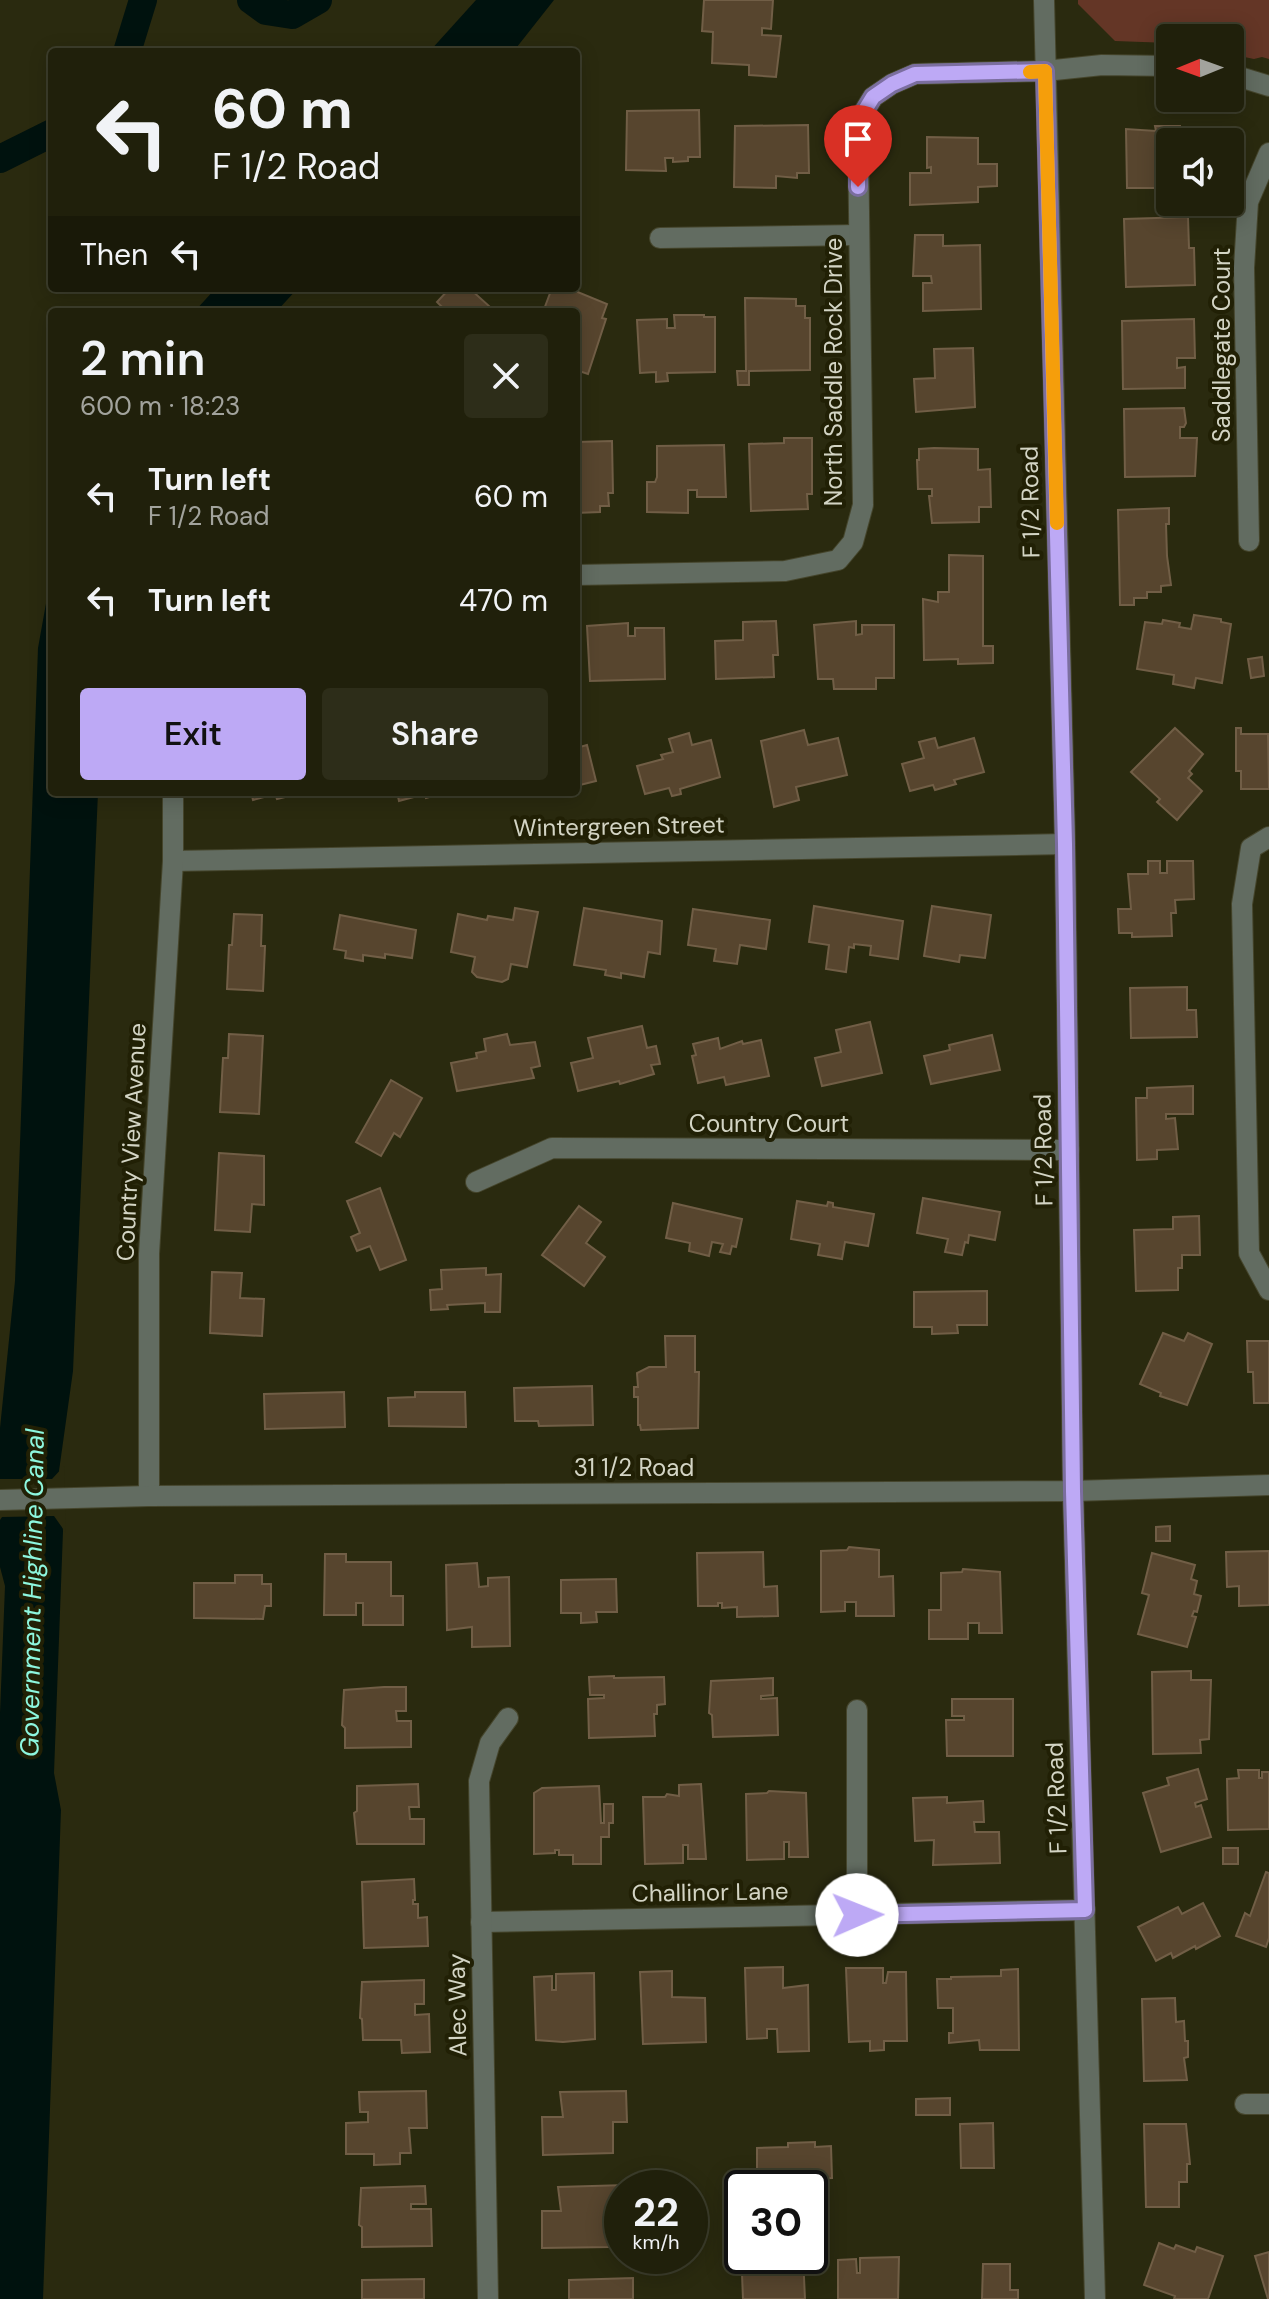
<!DOCTYPE html>
<meta charset="utf-8">
<style>
body{margin:0;font-family:"DM Sans",sans-serif;background:#2d2d19;color:#f1f3f6;height:100vh;display:flex;flex-direction:column;font-size:30px;white-space:nowrap}
*{box-sizing:border-box;margin:0}
p{font-size:26px;color:#a2a39d}
.icon{flex:none;width:44px;height:44px;fill:none;stroke:currentColor;stroke-width:2;stroke-linecap:round;stroke-linejoin:round}
.map{position:relative;flex:1;overflow:hidden}
.sheet{position:absolute;left:48px;top:308px;width:532px;height:488px;display:flex;flex-direction:column;background:#20200b;border-radius:8px;box-shadow:0 4px 20px #0003,0 0 0 2px #3d3e2c}
.sheet>*{flex:none}
.hud{position:absolute;left:48px;top:48px;width:532px;height:244px;border-radius:8px;box-shadow:0 4px 20px #0003,0 0 0 2px #3d3e2c;background:#20200b;color:#f1f3f6;overflow:hidden}
.needle{width:52px;rotate:269deg}
.buttons{position:absolute;left:1156px;top:24px;display:grid;gap:16px}
.buttons a{display:grid;place-items:center;width:88px;height:88px;border-radius:8px;background:#20200b;box-shadow:0 4px 20px #0003,0 0 0 2px #3d3e2c;font-size:40px}
.speed{position:absolute;left:604px;top:2170px;display:flex;gap:16px;font-size:40px;font-weight:700;text-align:center}
.speed>*{display:grid;place-content:center;width:104px;height:104px;border-radius:50%;background:#20200b;box-shadow:0 4px 20px #0003,0 0 0 2px #3d3e2c;line-height:1}
.speed small{font-size:20px;font-weight:400}
.speed .limit{border:4px solid #111;border-radius:12px;background:#fff;color:#111}
.pin{position:absolute;display:grid;place-items:center;width:68px;height:68px;color:#fff;margin:-82px -34px;border-radius:50% 50% 50% 0;rotate:-45deg;box-shadow:0 0 8px #0007}
.pin .icon{rotate:45deg}
.me{position:absolute;width:88px;margin:-44px;rotate:89deg;stroke-linejoin:round;filter:drop-shadow(0 0 6px #0008)}
.turn{display:flex;align-items:center;gap:28px;height:168px;padding:0 32px;font-size:36px}
.turn .icon{width:104px;height:104px;stroke-width:2.5}
.turn b{display:block;font-size:56px;line-height:68px}
.then{display:flex;align-items:center;height:76px;padding:0 32px;background:#0003;gap:16px;font-size:30px}
.round{display:grid;place-items:center;flex:none;width:84px;height:84px;border-radius:8px;background:#2d2d19}
.overview{display:flex;align-items:center;justify-content:space-between;height:136px;padding:0 32px}
h1{font-size:48px;font-weight:600;line-height:60px}
.primary-button{display:flex;gap:16px;margin-top:auto;padding:16px 32px}
.primary-button a{flex:1;height:92px;border-radius:8px;background:#bda9f5;color:#111;font-size:32px;font-weight:600;line-height:92px;text-align:center}
.primary-button a+a{background:#2d2d19;color:#f1f3f6}
ul{padding:0;list-style:none}
li{display:flex;align-items:center;gap:24px;height:104px;padding:0 32px}
li div{flex:1}
li b{display:block;font-size:30px}
li em{font-style:normal}
.map>svg:first-child{display:block}
.green{fill:#643626}
.water{fill:#00120e}
.pier{fill:#2a2a0f}
.lines{fill:none;stroke-linecap:round;stroke-linejoin:round}
.canal{stroke:#00120e;stroke-width:28}
.building{fill:#57452e;stroke:#715e46;stroke-width:2}
.minor-casing{stroke:#45452c;stroke-width:22}
.minor{stroke:#626c61;stroke-width:20}
.route-casing{stroke:#7b6e9f;stroke-width:20}
.route{stroke:#bda9f5;stroke-width:14}
.slow{stroke:#f59e0b;stroke-width:14}
.labels{text-anchor:middle;dominant-baseline:central;stroke-width:8;stroke-linejoin:round;paint-order:stroke}
.street-label{font-size:24px;fill:#d3d4c4;stroke:#212005}
.water-label{font-size:26px;font-style:italic;fill:#8df7df;stroke:#212005}
</style>
<div class="map">
<svg width="1269" height="2299" viewBox="0 0 1269 2299">
<rect width="100%" height="100%" fill="#2a2a0f"/>
<polygon class="green" points="1078,0 1269,0 1269,59 1262,57 1254,59 1230,54 1230,38 1170,38 1170,43 1115,41 1078,4"/>
<g class="water">
<polygon points="476,0 554,0 513,52 429,52"/>
<polygon points="216,288 298,288 276,312 194,312"/>
<polygon points="52,570 52,792 98,792 73,1371 59,1471 63,1531 54,1773 61,1810 43,2299 0,2299 0,1713 5,1586 0,1567 0,1428 15,1281 38,648"/>
</g>
<polygon class="pier" points="64,1466 66,1533 54,1516 2,1517 0,1520 0,1479 52,1479"/>
<g class="lines">
<g class="canal">
<polyline points="251,0 266,11 292,15 318,0"/>
<polyline points="127,52 143,0"/>
<polyline points="0,159 52,133"/>
</g>
</g>
<g class="building">
<polygon points="704,0 773,0 771,29 762,28 762,35 781,36 776,77 749,75 749,65 712,63 713,32 702,31"/>
<polygon points="699,110 700,157 688,157 688,161 673,162 673,158 665,158 666,171 626,170 627,111"/>
<polygon points="808,125 809,173 797,173 797,178 776,176 776,188 734,187 735,126"/>
<polygon points="1155,126 1180,126 1180,131 1199,130 1199,142 1170,142 1170,188 1127,188 1126,129 1156,131"/>
<polygon points="927,137 978,138 978,164 997,164 997,186 978,187 978,202 910,205 910,173 931,173 931,167 927,168"/>
<polygon points="1188,217 1189,248 1194,248 1195,285 1126,287 1124,219"/>
<polygon points="915,235 943,235 943,246 980,245 981,309 923,311 923,283 932,283 931,276 913,276"/>
<polygon points="450,288 469,288 489,306 484,312 442,312 444,309 437,302"/>
<polygon points="552,288 568,288 607,304 602,318 606,319 588,374 576,370 576,312 543,312"/>
<polygon points="745,298 796,299 796,306 805,306 805,318 810,318 810,370 749,371 749,385 738,385 737,371 746,371"/>
<polygon points="674,315 704,315 704,317 715,317 715,372 667,373 668,381 656,382 656,372 640,373 637,320 667,319 667,328 675,328"/>
<polygon points="1194,319 1195,358 1177,358 1177,368 1185,367 1185,388 1123,389 1122,321"/>
<polygon points="973,348 975,407 916,412 914,379 935,378 934,349"/>
<polygon points="1184,408 1186,423 1184,427 1180,427 1180,438 1197,438 1195,476 1125,477 1124,409"/>
<polygon points="784,438 812,438 812,494 807,494 808,509 751,511 749,444 784,443"/>
<polygon points="612,441 613,493 608,493 609,506 600,506 600,512 576,513 576,442"/>
<polygon points="724,445 726,497 697,497 697,490 688,490 688,513 647,512 647,482 655,482 657,477 657,446"/>
<polygon points="934,448 978,449 978,470 990,469 991,507 979,507 979,522 932,523 929,496 932,496 932,489 918,489 917,460 919,460 919,449"/>
<polygon points="1169,508 1169,524 1166,524 1167,556 1171,585 1161,586 1161,592 1147,592 1147,598 1134,598 1134,605 1120,605 1118,510"/>
<polygon points="949,555 983,556 983,646 993,646 993,663 958,664 958,659 924,660 923,599 938,602 938,592 949,592"/>
<polygon points="1194,615 1221,619 1221,622 1231,624 1222,683 1196,678 1194,688 1173,684 1174,675 1137,669 1145,622 1162,624 1163,620 1180,623 1179,627 1191,629"/>
<polygon points="776,621 778,655 773,655 774,677 716,679 715,641 743,640 743,622"/>
<polygon points="856,621 856,635 862,634 862,625 894,625 894,678 876,678 876,689 834,689 833,679 818,679 814,625"/>
<polygon points="628,623 628,636 635,636 635,628 664,628 665,679 590,681 587,626"/>
<polygon points="1262,657 1264,676 1251,678 1248,659"/>
<polygon points="1175,728 1203,754 1189,771 1192,774 1188,778 1202,791 1177,820 1157,802 1160,799 1131,772"/>
<polygon points="1236,728 1241,728 1241,734 1268,734 1269,789 1241,789 1241,771 1236,771"/>
<polygon points="804,730 808,745 838,738 847,775 796,787 799,800 774,807 761,741"/>
<polygon points="689,733 692,745 711,740 720,777 680,789 681,794 672,796 669,788 645,794 637,766 663,759 661,755 673,752 669,739"/>
<polygon points="935,738 938,748 974,738 984,772 954,780 956,784 935,790 933,785 910,791 902,764 924,758 919,742"/>
<polygon points="587,745 596,781 576,786 576,748"/>
<polygon points="251,792 305,792 277,799 275,794 253,800"/>
<polygon points="397,792 447,792 426,798 425,794 399,801"/>
<polygon points="1148,861 1160,861 1160,873 1167,873 1167,861 1193,861 1194,899 1175,900 1176,913 1171,913 1172,936 1132,937 1132,933 1119,933 1118,909 1131,909 1128,874 1148,874"/>
<polygon points="814,906 903,921 898,959 870,955 871,946 854,944 854,948 849,947 846,972 826,969 829,945 809,942"/>
<polygon points="932,906 991,915 985,958 960,955 959,962 924,956"/>
<polygon points="515,908 538,912 527,967 511,964 508,979 502,982 477,977 472,972 475,957 451,952 458,914 487,920 488,916 513,920"/>
<polygon points="584,908 662,921 660,954 648,952 644,977 621,973 621,978 605,975 606,970 574,965"/>
<polygon points="693,909 770,920 766,949 740,945 737,964 714,961 716,949 688,945"/>
<polygon points="234,914 262,915 261,946 265,946 263,991 227,989 229,945 232,945"/>
<polygon points="340,915 416,930 412,958 385,954 385,958 363,955 363,961 345,958 346,951 334,949"/>
<polygon points="1187,987 1187,1010 1196,1010 1197,1037 1131,1038 1130,988"/>
<polygon points="870,1022 882,1073 822,1086 815,1058 841,1052 836,1030"/>
<polygon points="642,1026 647,1048 656,1046 660,1064 651,1065 654,1074 620,1084 619,1081 578,1091 571,1063 593,1058 588,1038"/>
<polygon points="229,1034 263,1036 259,1114 220,1112 223,1058 228,1058"/>
<polygon points="507,1034 510,1045 535,1042 540,1066 531,1068 534,1078 457,1091 451,1063 477,1058 476,1053 486,1051 484,1039"/>
<polygon points="992,1035 1000,1070 931,1084 924,1056 950,1050 949,1045"/>
<polygon points="718,1038 720,1049 742,1041 743,1044 761,1040 769,1076 726,1085 724,1077 698,1083 692,1056 696,1055 693,1044"/>
<polygon points="391,1080 422,1098 400,1137 394,1133 381,1156 356,1142"/>
<polygon points="1193,1086 1193,1114 1166,1114 1166,1119 1175,1118 1178,1149 1157,1150 1157,1159 1137,1160 1136,1098 1147,1098 1147,1088"/>
<polygon points="219,1153 264,1156 264,1205 252,1204 250,1232 215,1230"/>
<polygon points="380,1188 406,1260 380,1270 370,1246 357,1251 351,1237 360,1233 347,1201"/>
<polygon points="923,1198 1000,1212 995,1240 969,1235 968,1243 965,1242 962,1255 945,1252 948,1239 917,1233"/>
<polygon points="797,1201 827,1206 828,1202 833,1203 833,1207 874,1214 868,1246 845,1242 842,1259 818,1255 820,1244 791,1239"/>
<polygon points="673,1203 742,1219 736,1247 732,1246 730,1254 720,1252 723,1244 712,1242 709,1256 689,1251 690,1243 666,1238"/>
<polygon points="579,1206 601,1222 586,1243 605,1257 584,1286 542,1255"/>
<polygon points="1199,1216 1200,1255 1182,1255 1182,1268 1178,1268 1178,1290 1136,1291 1134,1230 1173,1229 1173,1217"/>
<polygon points="486,1268 486,1275 501,1274 500,1312 485,1312 485,1303 447,1305 448,1309 431,1310 430,1290 442,1289 441,1270"/>
<polygon points="212,1272 242,1273 240,1298 264,1299 262,1336 210,1333"/>
<polygon points="987,1291 987,1325 957,1325 958,1333 932,1334 932,1327 914,1327 914,1292"/>
<polygon points="1163,1333 1184,1341 1188,1333 1212,1344 1187,1405 1160,1396 1161,1393 1140,1384"/>
<polygon points="665,1336 695,1336 695,1372 699,1372 698,1428 641,1430 640,1425 638,1425 638,1397 634,1397 634,1387 638,1387 637,1373 649,1367 666,1367"/>
<polygon points="1247,1341 1269,1341 1269,1403 1254,1403 1253,1372 1248,1372"/>
<polygon points="592,1386 593,1425 539,1426 538,1421 515,1421 514,1388"/>
<polygon points="344,1392 345,1427 265,1429 264,1394"/>
<polygon points="415,1392 465,1392 466,1427 389,1426 388,1398 415,1397"/>
<polygon points="1170,1526 1170,1541 1156,1541 1156,1527"/>
<polygon points="849,1547 879,1550 879,1577 893,1576 894,1616 856,1616 856,1602 845,1602 845,1611 821,1612 821,1551 847,1550"/>
<polygon points="1269,1551 1269,1605 1239,1606 1239,1586 1227,1587 1226,1552"/>
<polygon points="763,1552 764,1587 777,1586 778,1616 737,1617 737,1607 722,1608 722,1603 718,1603 718,1606 698,1606 697,1553"/>
<polygon points="1152,1553 1195,1565 1191,1579 1197,1581 1194,1594 1201,1596 1197,1612 1194,1611 1192,1616 1196,1617 1187,1647 1138,1634 1149,1595 1142,1593"/>
<polygon points="325,1554 346,1554 346,1562 391,1562 391,1596 403,1596 403,1625 363,1625 363,1603 356,1603 356,1615 324,1615"/>
<polygon points="477,1563 479,1587 488,1586 488,1578 509,1577 510,1646 472,1647 472,1627 447,1630 446,1565"/>
<polygon points="963,1569 1000,1572 1002,1633 979,1633 979,1623 968,1623 968,1639 929,1639 929,1610 941,1610 941,1573 962,1572"/>
<polygon points="235,1575 262,1575 262,1584 271,1584 271,1606 265,1606 263,1619 194,1618 194,1583 235,1583"/>
<polygon points="616,1579 617,1612 596,1612 597,1622 581,1623 581,1613 561,1613 561,1580"/>
<polygon points="1191,1671 1191,1680 1211,1680 1209,1739 1200,1740 1201,1753 1153,1754 1152,1672"/>
<polygon points="614,1676 614,1678 664,1677 665,1704 657,1705 657,1714 654,1714 655,1736 589,1738 588,1699 604,1698 604,1695 590,1695 589,1677"/>
<polygon points="773,1678 773,1695 761,1696 761,1699 777,1698 778,1735 713,1737 712,1715 709,1713 711,1681"/>
<polygon points="384,1687 406,1687 406,1711 396,1711 397,1721 411,1721 411,1747 345,1748 345,1728 342,1725 344,1690"/>
<polygon points="952,1699 1013,1699 1013,1756 947,1756 946,1720 964,1720 964,1716 952,1716"/>
<polygon points="1198,1769 1207,1799 1195,1803 1196,1807 1201,1805 1211,1837 1161,1852 1143,1793 1169,1785 1167,1778"/>
<polygon points="1238,1770 1259,1770 1259,1778 1262,1778 1262,1772 1269,1772 1269,1829 1228,1830 1227,1779 1239,1778"/>
<polygon points="418,1784 419,1807 409,1807 410,1819 424,1819 424,1844 357,1844 354,1813 357,1811 357,1786"/>
<polygon points="701,1784 706,1859 688,1859 688,1845 683,1845 683,1863 645,1864 643,1797 665,1797 667,1794 679,1796 679,1785"/>
<polygon points="599,1786 601,1823 604,1823 604,1804 613,1804 613,1823 609,1823 609,1837 601,1837 601,1864 573,1864 573,1855 559,1855 559,1850 555,1850 555,1853 534,1854 534,1793 542,1788"/>
<polygon points="769,1791 806,1793 808,1857 789,1857 789,1842 784,1842 784,1859 747,1860 746,1794 767,1793"/>
<polygon points="947,1797 947,1803 983,1801 984,1822 974,1822 975,1832 999,1832 1000,1863 933,1865 934,1840 915,1841 913,1798"/>
<rect x="1223" y="1848" width="15" height="16"/>
<polygon points="1266,1872 1269,1873 1269,1938 1266,1947 1236,1936 1245,1913 1250,1916"/>
<polygon points="414,1879 415,1900 413,1900 413,1904 418,1904 418,1918 427,1917 428,1946 364,1948 362,1882"/>
<polygon points="1203,1903 1220,1936 1196,1949 1195,1946 1173,1958 1171,1953 1156,1961 1138,1927 1178,1907 1182,1914"/>
<polygon points="783,1967 783,1988 808,1985 809,2051 778,2052 777,2029 767,2029 767,2038 747,2039 745,1968"/>
<polygon points="846,1968 883,1968 883,1983 886,1983 888,1972 906,1972 907,2041 884,2041 884,2050 870,2051 870,2041 849,2042"/>
<polygon points="1018,1969 1019,2050 980,2050 979,2040 949,2043 949,2033 953,2033 953,2008 938,2008 937,1979 951,1979 951,1977 1001,1976 1001,1970"/>
<polygon points="672,1971 672,1997 705,1998 706,2042 643,2044 640,1972"/>
<polygon points="594,1973 595,2039 563,2042 536,2040 534,1977 552,1976 552,1990 556,1990 556,1974"/>
<polygon points="424,1980 424,2004 415,2004 415,2015 429,2014 430,2052 402,2053 401,2040 363,2040 362,2019 360,2018 362,1982"/>
<polygon points="1175,1998 1176,2022 1184,2021 1185,2041 1188,2041 1188,2057 1184,2058 1187,2080 1144,2081 1142,1999"/>
<polygon points="426,2091 427,2128 409,2128 411,2153 400,2153 400,2164 374,2165 374,2154 346,2154 346,2123 368,2122 368,2112 360,2112 359,2092"/>
<polygon points="626,2091 627,2122 613,2122 613,2153 543,2155 542,2117 563,2117 560,2092"/>
<polygon points="950,2098 950,2115 916,2115 916,2099"/>
<polygon points="993,2123 994,2168 961,2168 960,2124"/>
<polygon points="1144,2124 1186,2124 1190,2164 1187,2164 1187,2182 1179,2182 1179,2207 1146,2207"/>
<polygon points="815,2142 815,2147 831,2146 832,2178 807,2179 807,2184 757,2184 757,2148 788,2147 788,2143"/>
<polygon points="625,2185 622,2188 622,2216 610,2216 610,2247 542,2248 542,2211 561,2211 558,2187"/>
<polygon points="425,2186 426,2204 411,2204 411,2209 431,2209 432,2246 362,2247 362,2227 359,2225 361,2188"/>
<polygon points="1159,2243 1174,2249 1176,2245 1195,2252 1197,2247 1223,2256 1208,2299 1174,2299 1175,2296 1144,2285"/>
<polygon points="741,2249 742,2256 803,2256 805,2299 743,2299"/>
<polygon points="1269,2252 1269,2299 1268,2299 1255,2256"/>
<polygon points="899,2257 898,2299 838,2299 838,2260 856,2259 857,2273 860,2273 860,2258"/>
<polygon points="983,2264 1010,2264 1010,2290 1018,2290 1018,2299 982,2299"/>
<polygon points="633,2278 633,2299 569,2299 569,2280"/>
<polygon points="424,2279 424,2299 362,2299 362,2280"/>
</g>
<g class="lines">
<g class="minor-casing">
<g id="minor">
<polyline points="1044,0 1065,844 1073,1491 1095,2299"/>
<polyline points="1230,74 1269,86"/>
<polyline points="660,238 858,235"/>
<polyline points="1249,541 1244,268 1248,202 1269,153"/>
<polyline points="576,575 785,571 838,560 853,542 863,505 858,138 862,115 873,97 892,84 915,74 1045,71 1102,65 1170,66"/>
<polyline points="1269,837 1251,848 1242,904 1249,1253 1269,1290"/>
<polyline points="173,861 1065,844"/>
<polyline points="476,1182 552,1148 1069,1150"/>
<polyline points="149,1496 149,1254 173,861 173,792"/>
<polyline points="0,1500 149,1496 1073,1491 1269,1485"/>
<polyline points="857,1915 857,1710"/>
<polyline points="481,1922 1085,1910"/>
<polyline points="1245,2104 1269,2104"/>
<polyline points="488,2299 479,1781 490,1743 508,1718"/>
</g>
</g>
<use href="#minor" class="minor"/>
</g>
<g class="lines">
<g class="route-casing">
<polyline id="route" points="857,1915 1085,1910 1073,1491 1065,844 1045,71 915,74 892,84 873,97 862,115 858,138 858,187"/>
</g>
<use href="#route" class="route"/>
<polyline class="slow" points="1030,72 1045,71 1057,523"/>
</g>
<g class="labels">
<g class="street-label">
<text transform="translate(1221 345) rotate(-90)">Saddlegate Court</text>
<text transform="translate(833 372) rotate(-90)">North Saddle Rock Drive</text>
<text transform="translate(1030 502) rotate(-91)">F 1/2 Road</text>
<text transform="translate(619 826) rotate(-1)">Wintergreen Street</text>
<text x="769" y="1123">Country Court</text>
<text transform="translate(131 1142) rotate(-87)">Country View Avenue</text>
<text transform="translate(1043 1150) rotate(-91)">F 1/2 Road</text>
<text x="634" y="1467">31 1/2 Road</text>
<text transform="translate(1056 1798) rotate(-92)">F 1/2 Road</text>
<text transform="translate(710 1892) rotate(-1)">Challinor Lane</text>
<text transform="translate(457 2005) rotate(-91)">Alec Way</text>
</g>
<g class="water-label">
<text transform="translate(32 1593) rotate(-89)">Government Highline Canal</text>
</g>
</g>
</svg>
<div class="buttons">
<a><svg class="needle" viewBox="-14 -14 28 28"><path d="M0-13l5 13h-10z" fill="#e53935"/><path d="M0 13l5-13h-10z" fill="#a2a39d"/></svg></a>
<a><svg class="icon" aria-label="sound" viewBox="0 0 24 24"><path d="M4 9h4l5-4v14l-5-4H4zM17 9q2 3 0 6"/></svg></a>
</div>
<div class="speed"><div>22<small>km/h</small></div><div class="limit">30</div></div>
<div class="pin" style="left:858px;top:187px;background:#d93025"><svg class="icon" aria-label="arrive" viewBox="0 0 24 24"><path d="M6 21V4h12l-3 4 3 4H6"/></svg></div>
<svg class="me" style="left:857px;top:1915px" viewBox="-20 -20 40 40"><circle r="19" fill="#fff"/><path d="M0-13L10 11 0 6-10 11z" fill="#bda9f5"/></svg>
<div class="hud">
<div class="turn"><svg class="icon" aria-label="left" viewBox="0 0 24 24"><path d="M17 20v-9H6M10 6l-5 5 5 5"/></svg><div><b>60 m</b>F 1/2 Road</div></div>
<div class="then">Then<svg class="icon" aria-label="left" viewBox="0 0 24 24"><path d="M17 20v-9H6M10 6l-5 5 5 5"/></svg></div>
</div>
<section class="sheet">
<div class="overview"><div><h1>2 min</h1><p>600 m · 18:23</p></div><a class="round"><svg class="icon" aria-label="close" viewBox="0 0 24 24"><path d="M6 6l12 12M18 6L6 18"/></svg></a></div>
<ul>
<li><svg class="icon" aria-label="left" viewBox="0 0 24 24"><path d="M17 20v-9H6M10 6l-5 5 5 5"/></svg><div><b>Turn left</b><p>F 1/2 Road</p></div><em>60 m</em></li>
<li><svg class="icon" aria-label="left" viewBox="0 0 24 24"><path d="M17 20v-9H6M10 6l-5 5 5 5"/></svg><div><b>Turn left</b></div><em>470 m</em></li>
</ul>
<div class="primary-button"><a>Exit</a><a>Share</a></div>
</section>
</div>
